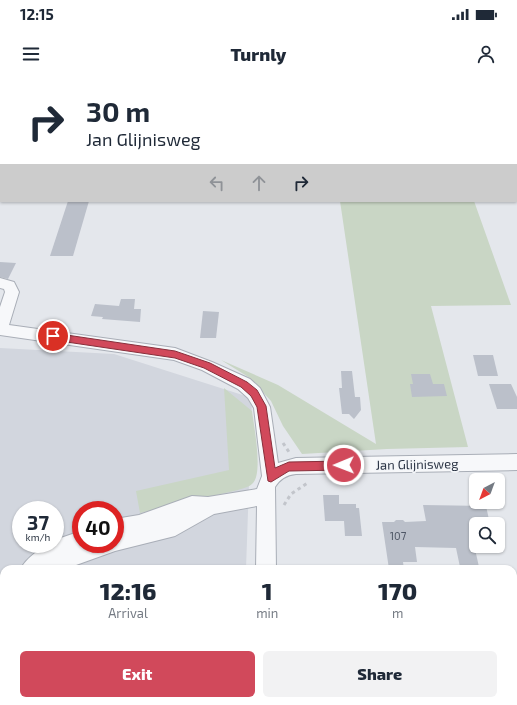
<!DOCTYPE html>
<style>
body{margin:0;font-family:"Exo 2",sans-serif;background:#f2f2f3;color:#1f2937;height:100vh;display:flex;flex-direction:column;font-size:15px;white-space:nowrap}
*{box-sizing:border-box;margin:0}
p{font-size:13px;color:#747a83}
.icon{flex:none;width:22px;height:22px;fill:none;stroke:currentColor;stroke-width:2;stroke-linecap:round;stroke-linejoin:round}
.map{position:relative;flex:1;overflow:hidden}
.side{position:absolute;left:0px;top:485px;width:517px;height:140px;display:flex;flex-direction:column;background:#fff;border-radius:12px 12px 0 0;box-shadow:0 1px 3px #0004}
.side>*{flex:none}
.guide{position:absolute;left:0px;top:0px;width:517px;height:122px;box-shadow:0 1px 3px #0004;background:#fff;color:#1f2937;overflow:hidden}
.needle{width:26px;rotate:221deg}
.buttons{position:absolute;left:469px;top:393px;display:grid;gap:8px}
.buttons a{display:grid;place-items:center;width:36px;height:36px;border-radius:6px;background:#fff;box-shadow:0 1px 3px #0004;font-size:20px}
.speed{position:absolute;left:12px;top:421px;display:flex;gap:8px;font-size:20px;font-weight:700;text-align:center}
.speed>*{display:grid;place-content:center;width:52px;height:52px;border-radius:50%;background:#fff;box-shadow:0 1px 3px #0004;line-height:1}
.speed small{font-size:10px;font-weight:400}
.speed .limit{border:6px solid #d22;background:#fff;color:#111}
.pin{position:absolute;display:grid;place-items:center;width:34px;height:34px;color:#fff;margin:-17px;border:2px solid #fff;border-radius:50%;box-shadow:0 1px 4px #0007}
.me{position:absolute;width:44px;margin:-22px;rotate:269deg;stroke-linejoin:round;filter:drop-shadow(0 0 3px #0008)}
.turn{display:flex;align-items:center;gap:14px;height:84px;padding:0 20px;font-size:18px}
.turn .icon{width:52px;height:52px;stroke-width:2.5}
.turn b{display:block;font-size:28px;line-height:34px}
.lanes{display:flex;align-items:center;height:38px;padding:0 20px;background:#0003;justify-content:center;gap:20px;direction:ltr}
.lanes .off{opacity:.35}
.eta{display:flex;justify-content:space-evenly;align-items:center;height:68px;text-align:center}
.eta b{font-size:24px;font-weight:800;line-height:28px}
.action{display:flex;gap:8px;margin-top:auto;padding:8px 20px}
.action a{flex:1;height:46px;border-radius:6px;background:#d1495b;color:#fff;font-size:16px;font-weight:800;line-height:46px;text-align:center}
.action a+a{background:#f2f2f3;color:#1f2937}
.status{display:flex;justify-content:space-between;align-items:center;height:28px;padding:0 20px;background:#fff;direction:ltr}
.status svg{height:11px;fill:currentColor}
header{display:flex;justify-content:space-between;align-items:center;height:52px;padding:0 20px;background:#fff;font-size:18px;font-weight:800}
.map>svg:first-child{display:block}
.built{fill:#d2d6de;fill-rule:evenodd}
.green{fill:#c9d6c5}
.building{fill:#bbc0ca}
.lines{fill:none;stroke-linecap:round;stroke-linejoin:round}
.minor-casing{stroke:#a9aeb7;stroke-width:2}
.path{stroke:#c2c5cb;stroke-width:3;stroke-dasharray:3.5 3.5;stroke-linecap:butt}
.minor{fill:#f7f8fa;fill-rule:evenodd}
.route{fill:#d1495b;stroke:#882f3b}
.labels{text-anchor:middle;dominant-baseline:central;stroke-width:3.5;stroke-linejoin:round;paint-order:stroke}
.number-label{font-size:11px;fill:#4f5766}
.street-label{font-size:13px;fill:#2b3445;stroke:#f4f6f9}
</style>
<div class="status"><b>12:15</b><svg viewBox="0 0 49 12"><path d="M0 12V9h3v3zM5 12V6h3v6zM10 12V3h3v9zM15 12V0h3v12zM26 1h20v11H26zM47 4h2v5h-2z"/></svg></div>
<header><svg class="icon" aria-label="menu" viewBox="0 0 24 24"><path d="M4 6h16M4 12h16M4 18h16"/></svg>Turnly<svg class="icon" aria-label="person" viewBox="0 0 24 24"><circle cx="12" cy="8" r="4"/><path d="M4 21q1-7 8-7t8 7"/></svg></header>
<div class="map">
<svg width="517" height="625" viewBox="0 0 517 625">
<rect width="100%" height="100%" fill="#e4e7ec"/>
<path class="built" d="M0 268 114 274 252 318 246 489H4V621H242L241 625H0ZM21 430H55V464H21ZM81 430H115V464H81Z"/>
<g class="green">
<polygon points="340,121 474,121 511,225 431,226 468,367 387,369 302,374 283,346 271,321 250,298 221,280 278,305 376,364"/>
<path d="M224 308 252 331C254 346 263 393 253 403 250 407 243 408 238 410L140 433 136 411 229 390Z"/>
<polygon points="300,621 482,621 483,625 300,625"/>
</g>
<g class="building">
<polygon points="68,121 89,121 73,176 50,176"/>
<polygon points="0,182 16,183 8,199 0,197"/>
<polygon points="121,219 135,219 134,229 141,229 140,242 102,239 103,237 91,236 95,224 119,226"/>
<polygon points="203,231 219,232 216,258 200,258"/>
<polygon points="473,275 493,275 498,296 478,296"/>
<polygon points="341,291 352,291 355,317 360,317 361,330 354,339 349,334 342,334 339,308 342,308"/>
<polygon points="411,294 430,294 433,304 444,304 447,316 412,317 410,304 413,304"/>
<polygon points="489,304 511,304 517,317 517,329 497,329"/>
<polygon points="323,415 339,415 339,424 356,424 356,428 359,428 362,456 345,456 344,441 325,441"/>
<polygon points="423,425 486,426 490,444 476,444 476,452 471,451 479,487 460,487 456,468 415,467 417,482 403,482 404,489 389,489 382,442 394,442 396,440 403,440 405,442 426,441"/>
</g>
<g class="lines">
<g class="minor-casing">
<g id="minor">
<path d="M0 198 14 202 19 212 9 245 175 268 212 282 250 299 260 308 270 327 278 383 296 378 517 374V390L296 394C286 395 280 399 275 407L276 489H256L257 426 214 434 175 456 115 471 65 489H21C25 479 44 464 55 464V460L81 451V464H115V439L139 435 192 416 208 417 257 409 262 396 254 328 248 318 238 309 202 290 174 280 0 255V227L5 212 4 209 0 208Z"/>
<polygon points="4,500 4,536 0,538 0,502"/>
<polygon points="4,561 4,597 0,599 0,563"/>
<rect x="257" y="621" width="22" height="4"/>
</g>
</g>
<g class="path">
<polyline points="283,363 289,372"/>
<polyline points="284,425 291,414 309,402"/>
</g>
<use href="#minor" class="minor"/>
</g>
<polygon class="route" points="53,253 175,271 210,283 247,302 257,310 266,326 275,388 289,382 344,381 347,382 348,385 347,388 344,390 289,391 271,402 268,401 257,327 251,316 241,307 204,288 175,278 53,260 49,256"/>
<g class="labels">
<g class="number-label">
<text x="398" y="455">107</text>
</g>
<g class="street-label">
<text transform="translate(417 384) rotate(-1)">Jan Glijnisweg</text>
</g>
</g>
</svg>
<div class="buttons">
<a><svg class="needle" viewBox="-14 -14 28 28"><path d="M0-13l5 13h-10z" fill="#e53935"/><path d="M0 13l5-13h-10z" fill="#747a83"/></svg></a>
<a><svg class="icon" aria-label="search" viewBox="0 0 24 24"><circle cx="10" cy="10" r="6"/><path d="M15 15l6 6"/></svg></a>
</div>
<div class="speed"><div>37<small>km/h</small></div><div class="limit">40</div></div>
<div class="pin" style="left:53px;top:256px;background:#d93025"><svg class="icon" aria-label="arrive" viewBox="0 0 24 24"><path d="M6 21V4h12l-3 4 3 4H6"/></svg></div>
<svg class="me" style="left:344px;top:385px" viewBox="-20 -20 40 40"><circle r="17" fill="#d1495b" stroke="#fff" stroke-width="3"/><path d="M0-11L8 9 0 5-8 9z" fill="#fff"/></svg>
<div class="guide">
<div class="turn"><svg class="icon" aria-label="right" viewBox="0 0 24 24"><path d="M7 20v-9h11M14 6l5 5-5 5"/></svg><div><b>30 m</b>Jan Glijnisweg</div></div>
<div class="lanes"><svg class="icon off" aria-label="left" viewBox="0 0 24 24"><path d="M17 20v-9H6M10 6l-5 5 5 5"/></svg><svg class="icon off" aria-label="ahead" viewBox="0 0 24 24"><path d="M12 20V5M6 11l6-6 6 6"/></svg><svg class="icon" aria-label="right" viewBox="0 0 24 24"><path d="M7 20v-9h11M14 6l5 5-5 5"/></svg></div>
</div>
<section class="side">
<div class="eta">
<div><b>12:16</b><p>Arrival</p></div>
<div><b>1</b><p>min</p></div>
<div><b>170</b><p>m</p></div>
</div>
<div class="action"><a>Exit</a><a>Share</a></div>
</section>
</div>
